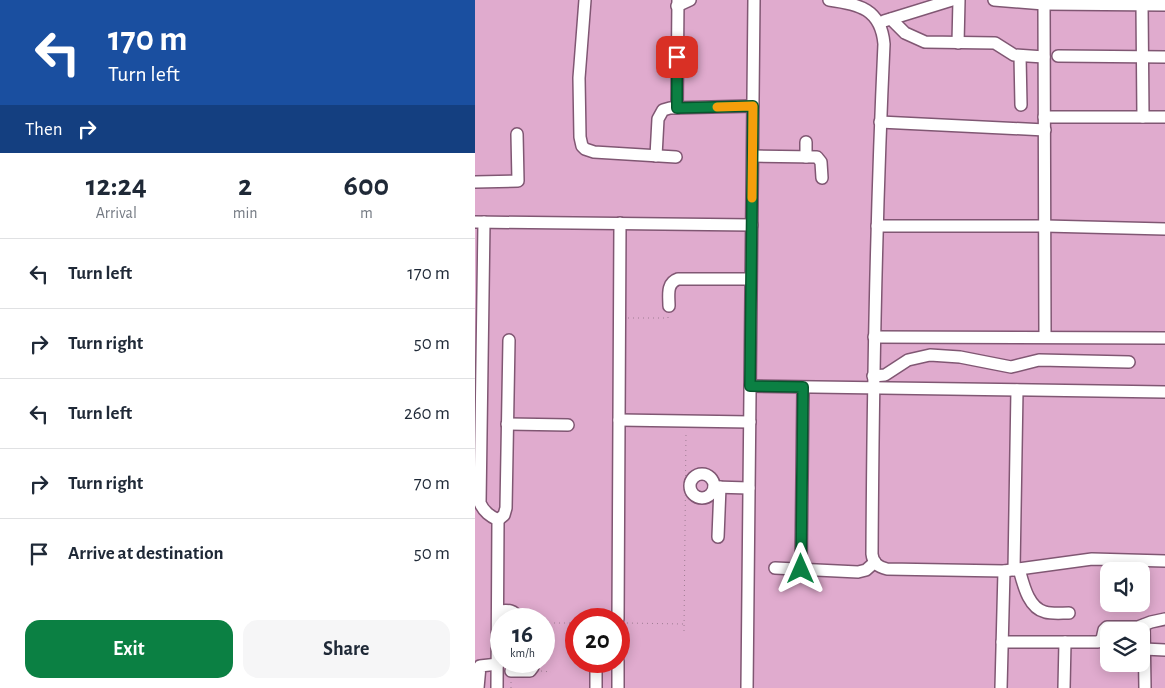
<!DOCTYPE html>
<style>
body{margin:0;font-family:"Alegreya Sans",sans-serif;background:#f6f6f7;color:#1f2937;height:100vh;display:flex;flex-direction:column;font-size:19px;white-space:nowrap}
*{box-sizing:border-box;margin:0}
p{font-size:16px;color:#747a83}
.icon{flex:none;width:28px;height:28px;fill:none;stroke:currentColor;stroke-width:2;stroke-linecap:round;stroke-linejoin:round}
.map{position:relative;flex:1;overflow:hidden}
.sheet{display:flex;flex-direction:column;background:#fff;width:475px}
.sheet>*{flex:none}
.top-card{background:#1a4fa0;color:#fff;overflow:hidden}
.fabs{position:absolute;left:625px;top:562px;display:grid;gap:10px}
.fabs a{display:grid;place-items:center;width:50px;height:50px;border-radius:10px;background:#fff;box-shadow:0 2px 12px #0003;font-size:25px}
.speed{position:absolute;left:15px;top:608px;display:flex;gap:10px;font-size:25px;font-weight:700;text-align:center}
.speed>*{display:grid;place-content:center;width:65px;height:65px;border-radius:50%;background:#fff;box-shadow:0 2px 12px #0003;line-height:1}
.speed small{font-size:12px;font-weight:400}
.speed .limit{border:8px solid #d22;background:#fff;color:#111}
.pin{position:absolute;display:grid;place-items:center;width:42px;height:42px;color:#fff;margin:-21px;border-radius:10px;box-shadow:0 2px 8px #0006}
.me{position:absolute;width:55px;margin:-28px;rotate:0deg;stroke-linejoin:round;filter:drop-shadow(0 0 4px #0008)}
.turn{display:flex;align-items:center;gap:18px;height:105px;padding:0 25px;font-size:22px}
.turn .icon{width:65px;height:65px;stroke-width:2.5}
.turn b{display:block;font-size:35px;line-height:42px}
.then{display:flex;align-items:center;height:48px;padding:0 25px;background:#0003;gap:10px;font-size:19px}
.eta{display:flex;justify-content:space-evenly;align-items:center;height:85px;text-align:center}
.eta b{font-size:30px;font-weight:700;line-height:35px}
.primary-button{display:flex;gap:10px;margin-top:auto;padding:10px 25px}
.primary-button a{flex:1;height:58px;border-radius:15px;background:#0b8043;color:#fff;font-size:20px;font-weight:700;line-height:58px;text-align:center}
.primary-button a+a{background:#f6f6f7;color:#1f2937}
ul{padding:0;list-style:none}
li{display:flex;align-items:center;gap:15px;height:70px;padding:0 25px;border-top:1px solid #e0e1e3}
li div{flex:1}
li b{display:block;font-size:19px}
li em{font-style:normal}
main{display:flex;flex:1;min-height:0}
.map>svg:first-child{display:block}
.built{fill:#e0abce;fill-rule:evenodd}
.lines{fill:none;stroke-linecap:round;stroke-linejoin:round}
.minor-casing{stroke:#805773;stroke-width:14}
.path{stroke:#9f7d93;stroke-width:1;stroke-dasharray:1 4;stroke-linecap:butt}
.minor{stroke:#fff;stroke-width:11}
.route-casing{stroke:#07532c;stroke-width:12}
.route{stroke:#0b8043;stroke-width:9}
.slow{stroke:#f59e0b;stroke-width:9}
</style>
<main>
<section class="sheet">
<div class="top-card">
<div class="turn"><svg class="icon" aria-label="left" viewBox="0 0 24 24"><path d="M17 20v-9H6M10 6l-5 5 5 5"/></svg><div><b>170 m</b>Turn left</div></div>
<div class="then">Then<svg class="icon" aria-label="right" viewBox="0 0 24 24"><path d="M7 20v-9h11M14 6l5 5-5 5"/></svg></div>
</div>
<div class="eta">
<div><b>12:24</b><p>Arrival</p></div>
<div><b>2</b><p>min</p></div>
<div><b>600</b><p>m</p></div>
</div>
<ul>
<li><svg class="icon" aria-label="left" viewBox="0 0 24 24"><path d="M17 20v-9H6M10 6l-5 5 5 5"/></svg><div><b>Turn left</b></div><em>170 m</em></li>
<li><svg class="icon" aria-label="right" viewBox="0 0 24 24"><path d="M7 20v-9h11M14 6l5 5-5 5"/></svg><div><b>Turn right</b></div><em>50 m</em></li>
<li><svg class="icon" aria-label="left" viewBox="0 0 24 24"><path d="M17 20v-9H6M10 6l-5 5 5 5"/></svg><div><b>Turn left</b></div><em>260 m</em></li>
<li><svg class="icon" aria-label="right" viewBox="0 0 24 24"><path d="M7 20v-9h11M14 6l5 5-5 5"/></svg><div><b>Turn right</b></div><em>70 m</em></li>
<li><svg class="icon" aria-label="arrive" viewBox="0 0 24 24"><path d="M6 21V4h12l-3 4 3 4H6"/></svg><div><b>Arrive at destination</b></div><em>50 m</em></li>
</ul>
<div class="primary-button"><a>Exit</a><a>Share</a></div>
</section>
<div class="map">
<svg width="690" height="688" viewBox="0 0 690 688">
<rect width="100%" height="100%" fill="#e7b9d7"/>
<path class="built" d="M0 0H690V688H0ZM634 571H666V604H634ZM26 619H69V661H26ZM101 619H144V661H101ZM634 631H666V664H634Z"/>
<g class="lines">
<g class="minor-casing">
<g id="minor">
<polyline points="110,0 104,78 105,137 107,146 110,149 119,152 201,157"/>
<path d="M354 0C384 4 406 9 409 44 401 214 398 384 397 554 398 563 403 567 412 569L529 571 617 559 690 561"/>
<polyline points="519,0 569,4 690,5"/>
<polyline points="569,4 570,337"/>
<polyline points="667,5 668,117"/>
<polyline points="202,6 215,0"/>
<polyline points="416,19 430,33 450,42 520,43 539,55 569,57"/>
<polyline points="409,21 477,0"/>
<polyline points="483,43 484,0"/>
<polyline points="545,56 546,105"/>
<polyline points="583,56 690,57"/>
<polyline points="202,108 203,0"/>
<polyline points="569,117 690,117"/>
<polyline points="405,122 570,130"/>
<polyline points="181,156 183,119 188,110 195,108 278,106"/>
<polyline points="278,156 342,157 346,162 347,178"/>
<polyline points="331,157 331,142"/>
<polyline points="0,182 43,181 42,134"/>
<polyline points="0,222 277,225"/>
<path d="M9 222 5 503C9 512 15 516 23 520L22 688"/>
<polyline points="402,226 570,226 690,229"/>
<path d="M194 306C194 296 191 283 203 279H276"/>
<polyline points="399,337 690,338"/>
<polyline points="398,376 410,375 433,360 455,355 485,357 536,367 564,360 654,362"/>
<polyline points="275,386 690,392"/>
<polyline points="144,420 275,422"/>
<polyline points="32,424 93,425"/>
<circle cx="227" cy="486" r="12"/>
<polyline points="239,487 274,488"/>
<polyline points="23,520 29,515 31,508 34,340"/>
<polyline points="243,537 245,487"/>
<polyline points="300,568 383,572 391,570 400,562"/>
<polyline points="326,569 328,387"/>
<path d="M544 569C548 583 553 608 570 612 577 614 586 613 594 613"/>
<polyline points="539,570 542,390"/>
<path d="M23 611C33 610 39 609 44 619"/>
<polyline points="143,619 145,223"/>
<polyline points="669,625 670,688"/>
<polyline points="527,642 623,642 627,639 629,630 632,627 663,627 676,622 690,619"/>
<polyline points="669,649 690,650"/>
<polyline points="36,671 55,671 58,667 58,661"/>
<polyline points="3,688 5,666 23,664"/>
<polyline points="121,688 121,672"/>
<polyline points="143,688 143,661"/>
<polyline points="272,688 279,0"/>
<polyline points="526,688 529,571"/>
<polyline points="589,688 590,642"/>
</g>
</g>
<g class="path">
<polyline points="153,318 193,318 193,315"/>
<polyline points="69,623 101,623"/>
<polyline points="152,623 208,624"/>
<polyline points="209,631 211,432"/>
<polyline points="66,671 76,672"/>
<polyline points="36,688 36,681"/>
</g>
<use href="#minor" class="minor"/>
</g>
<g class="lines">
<g class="route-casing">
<polyline id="route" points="202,57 202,108 278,106 275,386 328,387 326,569"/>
</g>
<use href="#route" class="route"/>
<polyline class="slow" points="242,107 278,106 277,198"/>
</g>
</svg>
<div class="fabs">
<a><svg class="icon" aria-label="sound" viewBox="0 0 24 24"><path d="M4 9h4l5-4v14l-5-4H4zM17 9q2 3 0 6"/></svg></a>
<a><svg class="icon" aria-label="layers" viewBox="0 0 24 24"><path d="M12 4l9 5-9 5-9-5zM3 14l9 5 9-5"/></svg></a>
</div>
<div class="speed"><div>16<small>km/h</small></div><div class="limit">20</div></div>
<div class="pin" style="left:202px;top:57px;background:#d93025"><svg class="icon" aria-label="arrive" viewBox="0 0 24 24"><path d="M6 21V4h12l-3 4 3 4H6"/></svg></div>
<svg class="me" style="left:326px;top:569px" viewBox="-20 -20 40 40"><path d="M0-17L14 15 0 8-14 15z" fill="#0b8043" stroke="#fff" stroke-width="4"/></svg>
</div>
</main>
